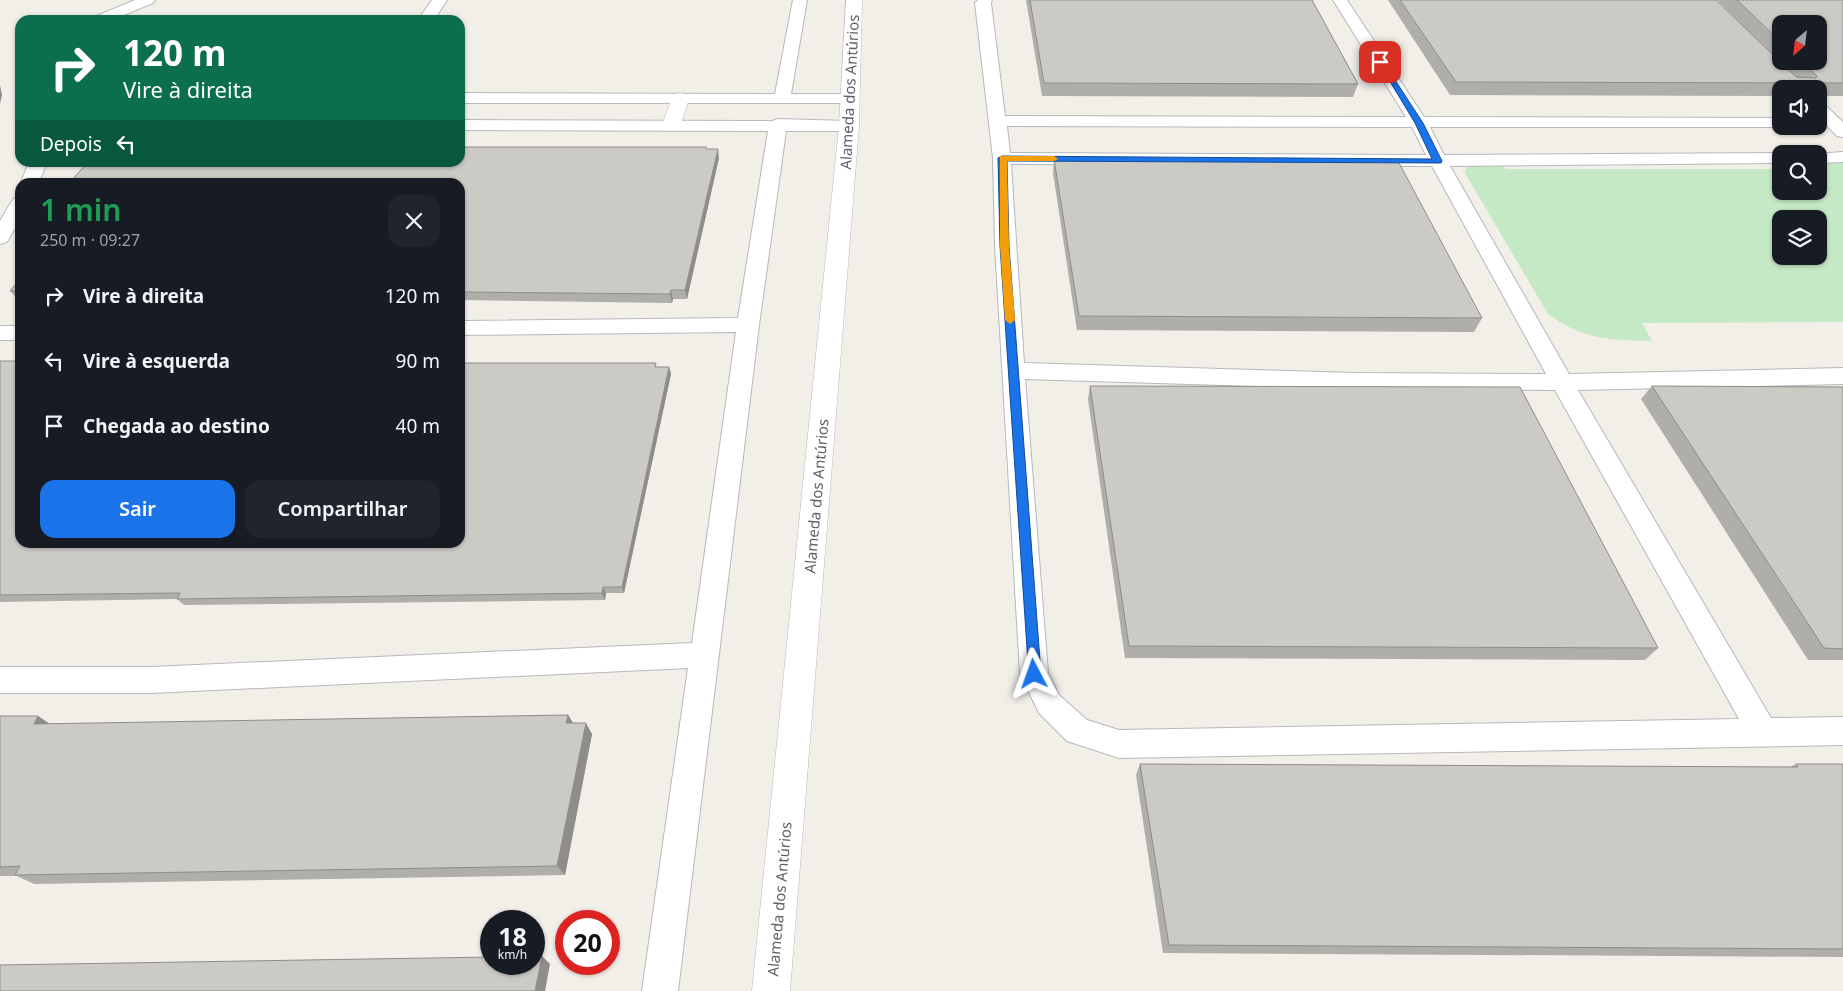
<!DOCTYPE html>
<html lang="pt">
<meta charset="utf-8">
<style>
body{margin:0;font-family:"Noto Sans",sans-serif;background:#20242c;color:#f1f3f6;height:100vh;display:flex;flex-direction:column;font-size:19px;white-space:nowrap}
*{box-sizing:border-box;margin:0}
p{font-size:16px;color:#9ea1a6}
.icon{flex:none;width:28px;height:28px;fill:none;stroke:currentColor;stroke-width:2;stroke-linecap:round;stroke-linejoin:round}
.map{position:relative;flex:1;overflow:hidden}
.details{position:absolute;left:15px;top:178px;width:450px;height:370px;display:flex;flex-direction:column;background:#171b24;border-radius:15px;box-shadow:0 1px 4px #0004}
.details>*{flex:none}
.top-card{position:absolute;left:15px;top:15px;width:450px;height:152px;border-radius:15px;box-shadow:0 1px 4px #0004;background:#0b6e4f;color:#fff;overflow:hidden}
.needle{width:32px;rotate:208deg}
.tools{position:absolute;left:1772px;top:15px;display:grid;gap:10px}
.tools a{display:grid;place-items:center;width:55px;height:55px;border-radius:10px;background:#171b24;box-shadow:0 1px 4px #0004;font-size:25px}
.speed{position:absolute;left:480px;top:910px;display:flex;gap:10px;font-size:25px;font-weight:700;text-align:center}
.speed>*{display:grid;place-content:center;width:65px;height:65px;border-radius:50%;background:#171b24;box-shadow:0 1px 4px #0004;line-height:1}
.speed small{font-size:12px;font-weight:400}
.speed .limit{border:8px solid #d22;background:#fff;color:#111}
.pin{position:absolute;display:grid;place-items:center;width:42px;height:42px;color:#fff;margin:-21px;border-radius:10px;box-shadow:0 2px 8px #0006}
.me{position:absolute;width:55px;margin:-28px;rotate:356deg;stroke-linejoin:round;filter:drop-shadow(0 0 4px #0008)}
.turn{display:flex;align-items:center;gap:18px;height:105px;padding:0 25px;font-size:22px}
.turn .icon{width:65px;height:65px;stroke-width:2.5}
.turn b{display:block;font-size:35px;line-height:42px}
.then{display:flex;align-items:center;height:48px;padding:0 25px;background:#0003;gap:10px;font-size:19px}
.round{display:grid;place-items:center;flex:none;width:52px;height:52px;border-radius:15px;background:#20242c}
.head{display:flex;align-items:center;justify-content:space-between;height:85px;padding:0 25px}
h1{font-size:30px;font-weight:600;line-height:38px;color:#1e9e55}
.primary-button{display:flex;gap:10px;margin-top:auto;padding:10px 25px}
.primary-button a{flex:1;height:58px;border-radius:15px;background:#1a73e8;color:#fff;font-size:20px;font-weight:600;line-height:58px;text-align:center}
.primary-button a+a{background:#20242c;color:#f1f3f6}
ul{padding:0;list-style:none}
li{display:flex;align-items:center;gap:15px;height:65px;padding:0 25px}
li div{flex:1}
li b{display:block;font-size:19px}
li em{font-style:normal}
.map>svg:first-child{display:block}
.green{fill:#c5e8c5;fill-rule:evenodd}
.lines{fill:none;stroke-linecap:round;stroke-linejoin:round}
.lane-casing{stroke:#b5b8bc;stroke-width:2}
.street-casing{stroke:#b5b8bc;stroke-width:1}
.secondary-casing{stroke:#b6babf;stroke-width:1}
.lane{fill:#fff;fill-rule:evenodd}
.street{fill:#fff;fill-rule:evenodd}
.secondary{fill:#fff;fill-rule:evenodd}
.wall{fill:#afaea9;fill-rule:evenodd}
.shaded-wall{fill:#8f8d8a}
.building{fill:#cccac5;stroke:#8f8d8a}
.route{fill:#1a73e8;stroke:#114b97}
.slow{fill:#f59e0b}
.labels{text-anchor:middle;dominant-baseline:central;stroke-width:5;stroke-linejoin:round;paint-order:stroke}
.street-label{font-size:15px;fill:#5f6368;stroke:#fff}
</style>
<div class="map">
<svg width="1843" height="991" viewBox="0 0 1843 991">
<rect width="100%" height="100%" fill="#f1efe8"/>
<path class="green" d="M1819 156 1843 160V322L1642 323 1652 341C1610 340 1583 340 1548 314L1465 173 1466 163 1497 158 1506 169H1781V191H1819ZM1781 219H1819V256H1781Z"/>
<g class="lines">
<g class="lane-casing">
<g id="lane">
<polygon points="135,0 155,0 153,3 112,20 91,20 94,17"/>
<polygon points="432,0 447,0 434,20 418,20"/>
<polygon points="793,0 807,0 791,94 851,94 857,95 859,99 857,103 460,103 460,93 775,94"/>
<path d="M978 0H992L991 3 1005 116 1406 117 1333 0H1347L1424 117 1781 118V126L1787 127H1430L1444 155 1781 153 1786 154H1781V163L1450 166 1569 374 1843 368V384L1578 390 1771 718 1843 717V745L1119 758 1067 741 1039 713 1020 674 995 246 993 158 975 3ZM1007 126 1412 127 1426 155 1010 153ZM1011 164 1432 166 1546 374 1355 373 1024 363ZM1025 379 1355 389 1555 390 1739 719 1119 730 1087 720 1059 695 1048 673Z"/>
<polygon points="1819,104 1825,105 1843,122 1843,137 1837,136 1819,118"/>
<polygon points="778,119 849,121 855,122 858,126 855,130 849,131 786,131 759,325 678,991 642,991 688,668 151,693 0,693 0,667 151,667 692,643 736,332 460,335 460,321 738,318 768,131 460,130 460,120 772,121"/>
<polygon points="1843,152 1843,162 1819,163 1819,154 1814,154"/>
<polygon points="29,162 47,162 39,182 21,182"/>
<polygon points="20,197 20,220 7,242 0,244 0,221 13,199"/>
<rect x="0" y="326" width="20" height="14"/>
</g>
</g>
<g class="street-casing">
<polygon id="street" points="680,93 687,95 689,99 679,129 665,129 662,125 673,95"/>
</g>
<g class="secondary-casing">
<polygon id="secondary" points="846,0 862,0 859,126 790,991 752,991 839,126"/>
</g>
<use href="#lane" class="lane"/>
<use href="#street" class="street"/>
<use href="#secondary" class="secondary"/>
</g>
<g class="wall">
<polygon points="1026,0 1312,0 1358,84 1353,97 1042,96"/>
<path d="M1388 0H1716L1791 73 1717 0H1843V96H1819V89H1781V96L1450 95ZM1781 24 1819 61H1781Z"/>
<polygon points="706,147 707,149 719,158 687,299 673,299 672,303 460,300 460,182"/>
<polygon points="1054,159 1482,318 1474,332 1077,330 1053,173"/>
<polygon points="20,279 20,299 18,299 10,291"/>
<polygon points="0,361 20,542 657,367 669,367 671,374 624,593 606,593 605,600 184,605 177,599 0,602"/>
<polygon points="1090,386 1658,648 1645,660 1125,658 1088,399"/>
<polygon points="1652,386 1843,387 1843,660 1808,660 1641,399"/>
<polygon points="568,715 573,723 592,734 565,875 34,884 17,876 0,876 0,716 38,716 50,724"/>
<polygon points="1140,764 1790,767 1796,764 1843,764 1843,957 1163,953 1136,775"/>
</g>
<g class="shaded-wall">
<polygon points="0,85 2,95 0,104"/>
<polygon points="718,149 719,158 687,299 685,290"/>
<polygon points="671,290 673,299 672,303 670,294"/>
<polygon points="669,367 671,374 624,593 622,587"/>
<polygon points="603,587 606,593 605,600 602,593"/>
<polygon points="568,715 575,726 566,723"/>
<polygon points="38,716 54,727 34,724"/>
<polygon points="586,723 592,734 565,875 557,866"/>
<polygon points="542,956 550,964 545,991 535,991"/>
</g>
<g class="building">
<polygon points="1030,0 1312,0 1358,84 1044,83"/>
<polygon points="1400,0 1716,0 1796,77 1816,78 1817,76 1802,61 1819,61 1819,24 1781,24 1781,42 1737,0 1843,0 1843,83 1456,82"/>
<polygon points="460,147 706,147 706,149 718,149 685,290 671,290 670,294 460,292 460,182 70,182 88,162 460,162"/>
<polygon points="1054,159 1398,161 1482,318 1079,316"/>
<polygon points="20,279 20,291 10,291"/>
<polygon points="0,361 20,361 20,542 460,542 460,363 656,363 655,367 669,367 622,587 603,587 602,593 177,599 180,593 0,595"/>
<polygon points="1090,386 1520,387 1658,648 1129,646"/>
<polygon points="1652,386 1843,387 1843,649 1824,648"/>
<polygon points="568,715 566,723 586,723 557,866 15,875 20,866 0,867 0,716 38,716 34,724"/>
<polygon points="1140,764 1798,767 1796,764 1843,764 1843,949 1169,945"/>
<polygon points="534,956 542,956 535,991 0,991 0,965 491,957 491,964 534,964"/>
</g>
<polygon class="route" points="1377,60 1382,60 1423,123 1442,161 1441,163 1007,161 1009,246 1041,674 1039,678 1029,678 1000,246 998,158 1002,156 1432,159 1415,123"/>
<polygon class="slow" points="1000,156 1054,156 1058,159 1054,161 1007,161 1009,246 1015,320 1010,324 1005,320 1000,246"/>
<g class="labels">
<g class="street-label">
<text transform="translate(849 92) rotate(-87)">Alameda dos Antúrios</text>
<text transform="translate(816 496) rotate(-85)">Alameda dos Antúrios</text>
<text transform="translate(779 899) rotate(-85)">Alameda dos Antúrios</text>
</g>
</g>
</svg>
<div class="tools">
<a><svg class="needle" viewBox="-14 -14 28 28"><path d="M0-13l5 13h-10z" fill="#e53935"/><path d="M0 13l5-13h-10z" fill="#9ea1a6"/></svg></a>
<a><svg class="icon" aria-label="sound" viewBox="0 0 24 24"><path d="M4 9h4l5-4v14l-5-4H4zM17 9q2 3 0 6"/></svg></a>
<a><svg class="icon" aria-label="search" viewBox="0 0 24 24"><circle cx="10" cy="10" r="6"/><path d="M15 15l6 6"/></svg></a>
<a><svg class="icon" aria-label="layers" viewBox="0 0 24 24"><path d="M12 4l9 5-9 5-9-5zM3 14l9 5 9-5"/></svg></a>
</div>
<div class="speed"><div>18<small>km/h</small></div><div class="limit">20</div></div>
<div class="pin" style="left:1380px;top:62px;background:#d93025"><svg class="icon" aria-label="arrive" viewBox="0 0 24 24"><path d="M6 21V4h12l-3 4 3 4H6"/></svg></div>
<svg class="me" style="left:1034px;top:674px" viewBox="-20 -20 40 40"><path d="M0-17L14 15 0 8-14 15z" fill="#1a73e8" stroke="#fff" stroke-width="4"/></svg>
<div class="top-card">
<div class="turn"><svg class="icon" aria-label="right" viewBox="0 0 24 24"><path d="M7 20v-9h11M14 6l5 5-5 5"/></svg><div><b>120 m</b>Vire à direita</div></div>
<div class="then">Depois<svg class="icon" aria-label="left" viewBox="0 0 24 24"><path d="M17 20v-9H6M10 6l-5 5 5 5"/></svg></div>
</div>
<section class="details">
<div class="head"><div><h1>1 min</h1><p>250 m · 09:27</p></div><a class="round"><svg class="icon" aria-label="close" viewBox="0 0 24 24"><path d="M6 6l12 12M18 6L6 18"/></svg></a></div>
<ul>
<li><svg class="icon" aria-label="right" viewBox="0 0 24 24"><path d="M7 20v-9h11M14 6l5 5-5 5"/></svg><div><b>Vire à direita</b></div><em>120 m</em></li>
<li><svg class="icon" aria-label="left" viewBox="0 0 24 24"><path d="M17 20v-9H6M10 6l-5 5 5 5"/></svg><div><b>Vire à esquerda</b></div><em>90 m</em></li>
<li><svg class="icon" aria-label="arrive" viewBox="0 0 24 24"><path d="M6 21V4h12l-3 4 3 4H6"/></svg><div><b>Chegada ao destino</b></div><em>40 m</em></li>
</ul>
<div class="primary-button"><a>Sair</a><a>Compartilhar</a></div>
</section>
</div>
